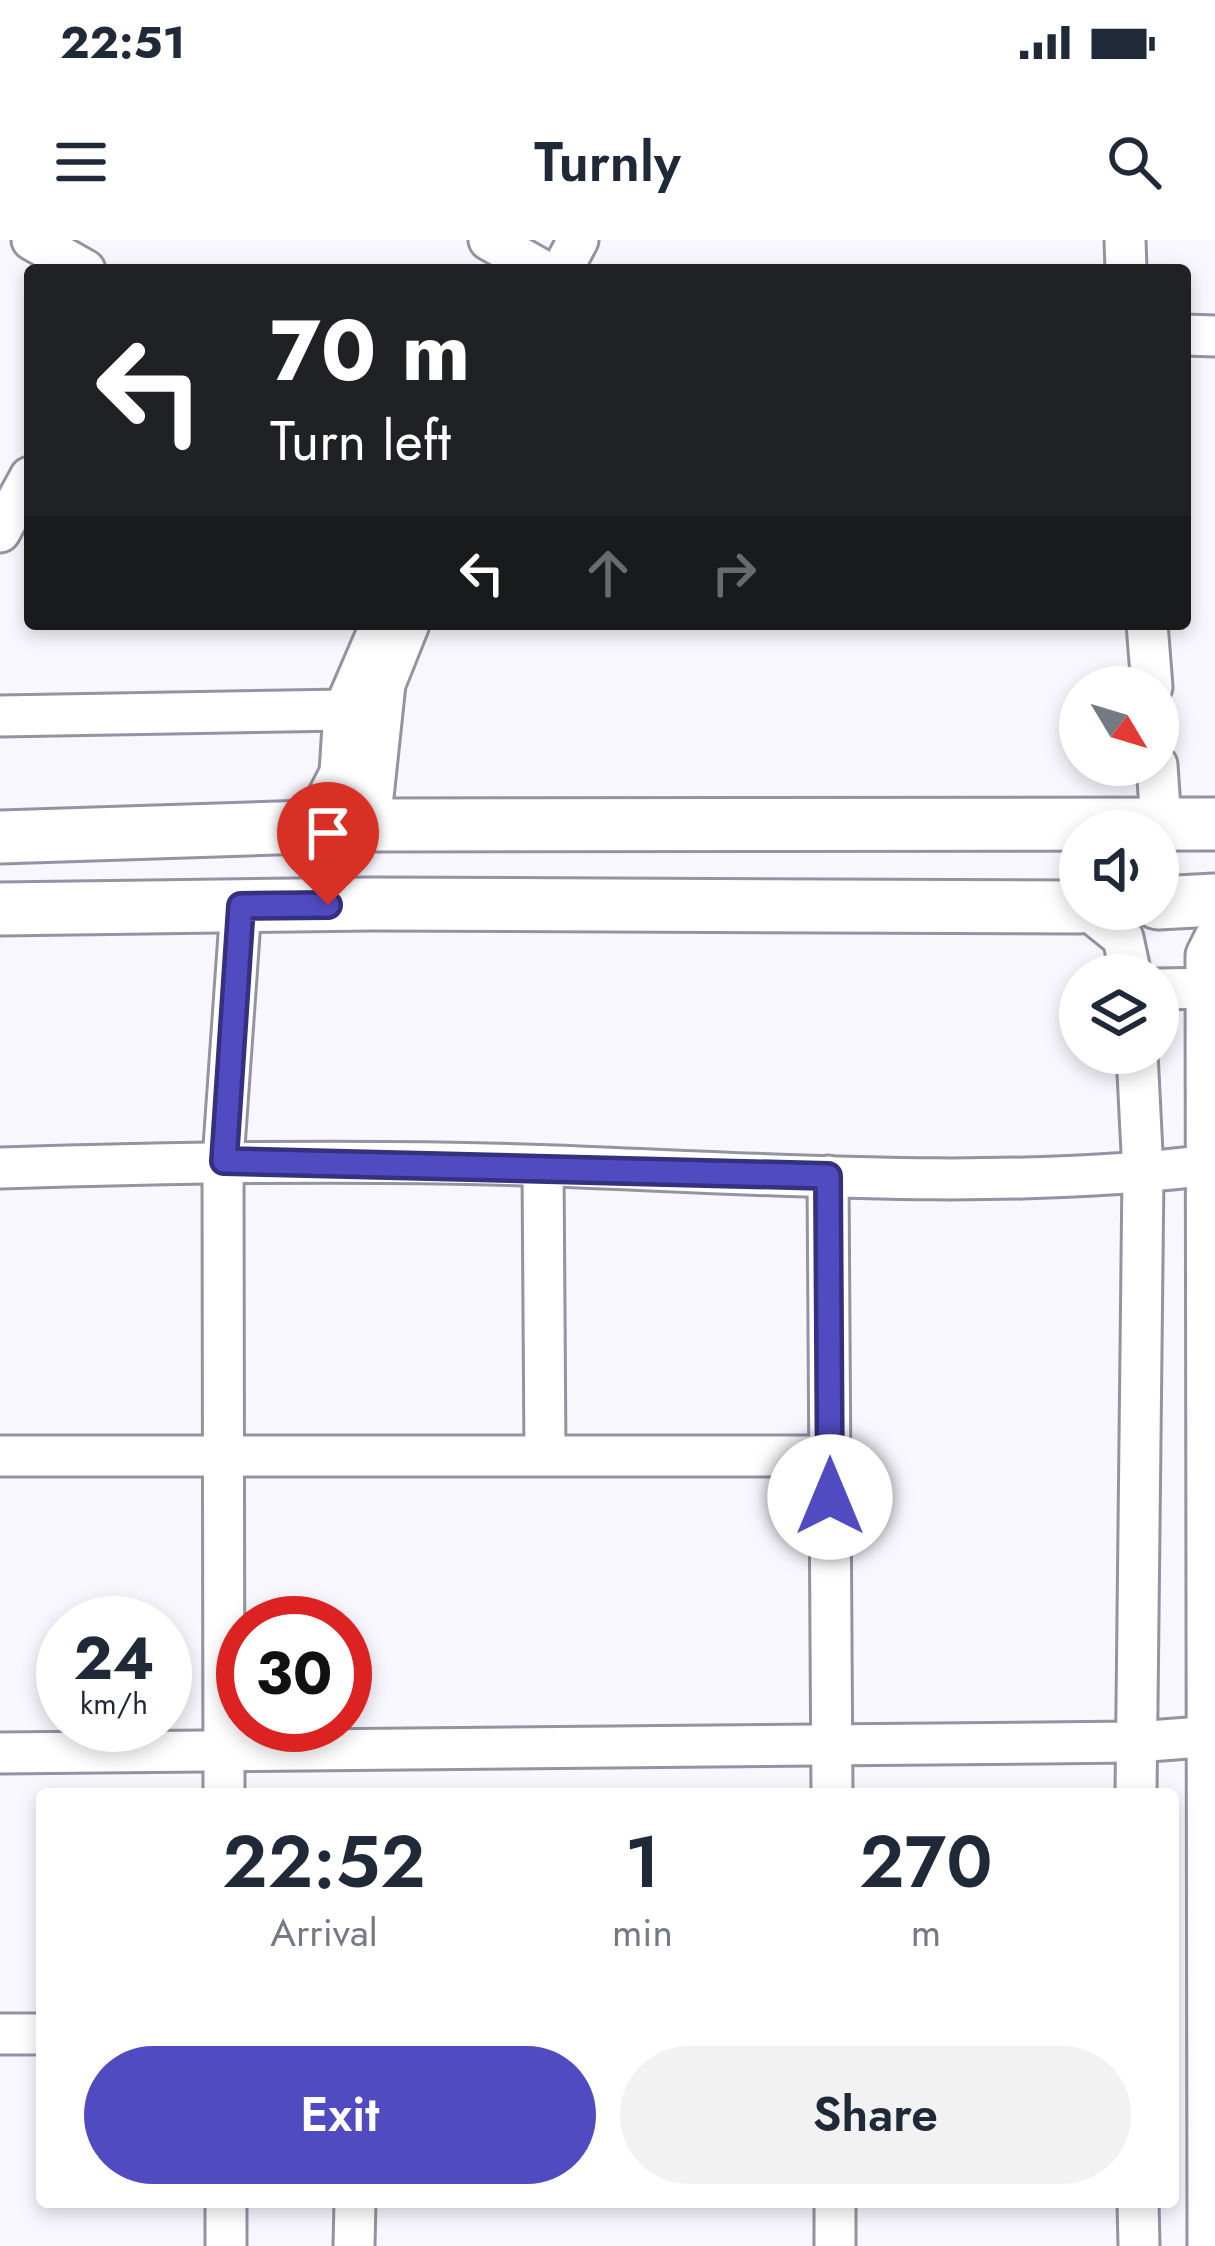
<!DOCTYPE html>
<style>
body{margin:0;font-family:Jost,sans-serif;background:#f2f2f3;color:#1f2937;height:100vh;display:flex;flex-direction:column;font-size:45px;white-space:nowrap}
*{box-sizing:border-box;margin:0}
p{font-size:39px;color:#747a83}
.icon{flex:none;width:66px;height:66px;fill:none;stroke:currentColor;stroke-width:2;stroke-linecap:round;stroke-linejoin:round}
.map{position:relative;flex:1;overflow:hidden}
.sheet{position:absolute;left:36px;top:1548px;width:1143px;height:420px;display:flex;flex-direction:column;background:#fff;border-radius:12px;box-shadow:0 6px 18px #0003}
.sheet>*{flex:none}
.guide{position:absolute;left:24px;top:24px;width:1167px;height:366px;border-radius:12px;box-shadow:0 6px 18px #0003;background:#202124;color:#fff;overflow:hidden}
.needle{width:78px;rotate:128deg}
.buttons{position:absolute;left:1059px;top:426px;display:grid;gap:24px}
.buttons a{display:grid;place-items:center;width:120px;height:120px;border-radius:50%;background:#fff;box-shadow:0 6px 18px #0003;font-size:60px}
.speed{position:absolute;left:36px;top:1356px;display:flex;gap:24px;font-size:60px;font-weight:700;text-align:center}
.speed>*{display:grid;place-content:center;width:156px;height:156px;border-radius:50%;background:#fff;box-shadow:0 6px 18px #0003;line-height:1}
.speed small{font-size:30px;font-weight:400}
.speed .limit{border:18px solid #d22;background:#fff;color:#111}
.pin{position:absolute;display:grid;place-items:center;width:102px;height:102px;color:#fff;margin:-123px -51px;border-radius:50% 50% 50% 0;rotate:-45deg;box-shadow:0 0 12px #0007}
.pin .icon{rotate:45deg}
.me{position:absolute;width:132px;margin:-66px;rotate:0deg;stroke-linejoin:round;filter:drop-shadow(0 0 9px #0008)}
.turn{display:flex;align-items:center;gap:42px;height:252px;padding:0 48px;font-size:54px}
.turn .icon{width:156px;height:156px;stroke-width:2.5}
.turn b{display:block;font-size:84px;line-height:102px}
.lanes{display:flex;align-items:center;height:114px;padding:0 48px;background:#0003;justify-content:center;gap:60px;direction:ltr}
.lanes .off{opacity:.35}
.eta{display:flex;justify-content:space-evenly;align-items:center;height:204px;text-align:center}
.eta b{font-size:72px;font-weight:600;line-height:84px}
.button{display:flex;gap:24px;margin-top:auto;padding:24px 48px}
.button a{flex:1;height:138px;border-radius:72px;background:#514bc2;color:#fff;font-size:48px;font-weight:600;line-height:138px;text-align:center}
.button a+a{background:#f2f2f3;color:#1f2937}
.status{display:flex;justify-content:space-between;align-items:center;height:84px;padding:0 60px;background:#fff;direction:ltr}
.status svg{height:33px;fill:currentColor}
header{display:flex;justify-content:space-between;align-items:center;height:156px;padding:0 48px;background:#fff;font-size:54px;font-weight:600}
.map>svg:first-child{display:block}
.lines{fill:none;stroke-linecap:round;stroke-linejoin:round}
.minor-casing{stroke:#9493a2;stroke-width:45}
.major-casing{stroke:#9493a2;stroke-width:57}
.minor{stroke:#fff;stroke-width:39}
.major{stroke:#fff;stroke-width:51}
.route-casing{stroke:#35317e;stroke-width:30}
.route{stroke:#514bc2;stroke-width:21}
</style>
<div class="status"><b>22:51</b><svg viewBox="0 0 49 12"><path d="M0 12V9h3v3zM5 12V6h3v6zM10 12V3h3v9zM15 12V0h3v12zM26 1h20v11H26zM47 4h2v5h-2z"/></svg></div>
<header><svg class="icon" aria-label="menu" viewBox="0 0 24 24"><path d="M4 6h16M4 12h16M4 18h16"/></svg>Turnly<svg class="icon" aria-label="search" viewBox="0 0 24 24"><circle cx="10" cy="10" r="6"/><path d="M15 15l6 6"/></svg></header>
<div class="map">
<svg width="1215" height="2006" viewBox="0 0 1215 2006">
<rect width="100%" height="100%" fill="#f8f7fe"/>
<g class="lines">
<g class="minor-casing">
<g id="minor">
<polyline points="32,0 85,30"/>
<polyline points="489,0 542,30"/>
<polyline points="1125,0 1126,30"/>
<polyline points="562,30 578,0"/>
<polyline points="1185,95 1215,96"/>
<polyline points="0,292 30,237"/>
<polyline points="1147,384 1152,447"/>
<polyline points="0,476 344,470"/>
<polyline points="1157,525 1161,583"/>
<polyline points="370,585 385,444 409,384"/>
<polyline points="312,587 340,533 344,470 381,384"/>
<polyline points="1087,669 1123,698 1131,735"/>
<polyline points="1158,749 1215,748"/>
<polyline points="543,926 545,1215"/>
<path d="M0 928C185 922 370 919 555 926 765 934 1001 951 1209 925"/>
<polyline points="828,936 832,1554"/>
<polyline points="0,1216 829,1216"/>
<polyline points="0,1513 1136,1502 1215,1496"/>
<polyline points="224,1554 223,921 241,666"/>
<polyline points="1136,1554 1143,933 1137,813"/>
<polyline points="0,1794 42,1794"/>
<polyline points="226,1962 226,2006"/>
<polyline points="835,1962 835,2006"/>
<polyline points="1138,1962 1139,2006"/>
<polyline points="354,2006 355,1962"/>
<polyline points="1208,2006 1206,715 1215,697"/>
</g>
</g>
<g class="major-casing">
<g id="major">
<polyline points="0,597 370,585 1215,584"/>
<polyline points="1158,663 1215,660"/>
<polyline points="0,669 371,664 1080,667"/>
</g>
</g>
<use href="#minor" class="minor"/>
<use href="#major" class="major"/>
</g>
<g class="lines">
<g class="route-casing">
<polyline id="route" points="328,665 241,666 224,921 828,936 830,1257"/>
</g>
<use href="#route" class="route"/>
</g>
</svg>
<div class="buttons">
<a><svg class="needle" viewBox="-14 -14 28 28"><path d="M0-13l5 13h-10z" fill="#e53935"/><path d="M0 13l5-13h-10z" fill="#747a83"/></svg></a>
<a><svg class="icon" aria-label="sound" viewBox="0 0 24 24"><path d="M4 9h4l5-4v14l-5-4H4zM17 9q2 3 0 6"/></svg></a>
<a><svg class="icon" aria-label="layers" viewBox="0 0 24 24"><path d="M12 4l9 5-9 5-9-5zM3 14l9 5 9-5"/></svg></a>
</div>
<div class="speed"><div>24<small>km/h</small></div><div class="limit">30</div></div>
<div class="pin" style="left:328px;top:665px;background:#d93025"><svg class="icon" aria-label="arrive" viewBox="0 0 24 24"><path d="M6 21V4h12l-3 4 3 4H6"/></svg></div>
<svg class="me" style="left:830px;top:1257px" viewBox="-20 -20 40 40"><circle r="19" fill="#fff"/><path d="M0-13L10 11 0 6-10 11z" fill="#514bc2"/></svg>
<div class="guide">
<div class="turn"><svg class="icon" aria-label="left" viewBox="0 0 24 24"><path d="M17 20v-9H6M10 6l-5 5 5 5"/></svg><div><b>70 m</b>Turn left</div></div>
<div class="lanes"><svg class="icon" aria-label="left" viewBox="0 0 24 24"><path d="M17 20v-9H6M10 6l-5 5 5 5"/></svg><svg class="icon off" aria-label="ahead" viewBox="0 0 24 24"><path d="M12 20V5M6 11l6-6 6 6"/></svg><svg class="icon off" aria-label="right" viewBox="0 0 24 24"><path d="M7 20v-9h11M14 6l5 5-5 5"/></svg></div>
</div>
<section class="sheet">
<div class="eta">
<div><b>22:52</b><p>Arrival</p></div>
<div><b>1</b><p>min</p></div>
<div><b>270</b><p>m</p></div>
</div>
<div class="button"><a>Exit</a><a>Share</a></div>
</section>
</div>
